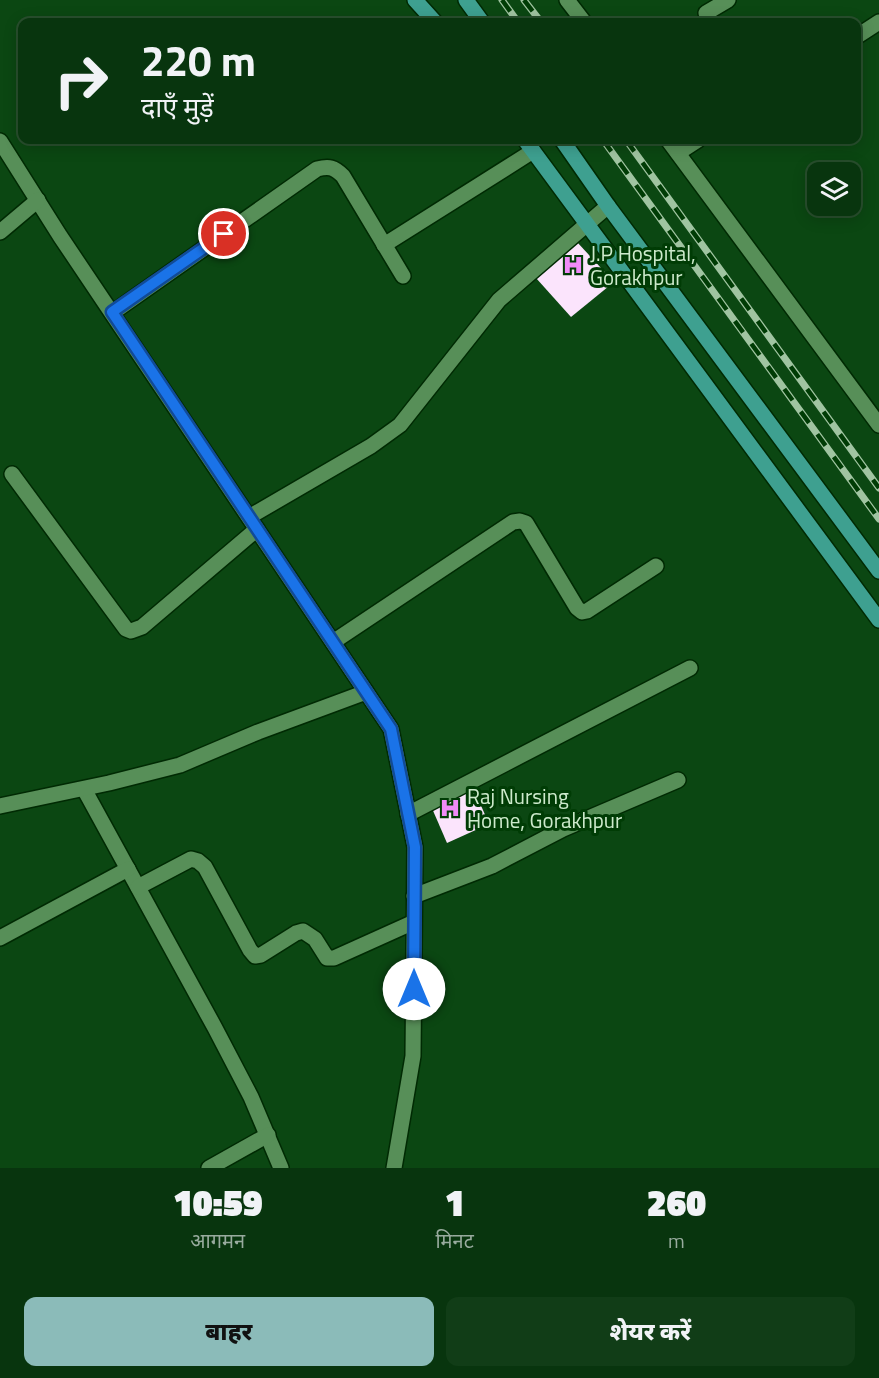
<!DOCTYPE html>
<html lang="hi">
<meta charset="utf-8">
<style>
body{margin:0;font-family:"Titillium Web","Noto Sans Devanagari",sans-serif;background:#113d17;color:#f1f3f6;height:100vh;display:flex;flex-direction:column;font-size:22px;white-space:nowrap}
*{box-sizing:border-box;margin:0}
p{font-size:20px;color:#98ab9e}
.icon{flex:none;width:33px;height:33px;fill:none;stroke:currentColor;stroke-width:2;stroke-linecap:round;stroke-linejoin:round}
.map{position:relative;height:1168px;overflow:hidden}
.details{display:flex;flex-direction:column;background:#08350e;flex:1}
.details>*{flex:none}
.banner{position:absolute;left:18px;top:18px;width:843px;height:126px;border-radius:12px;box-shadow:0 3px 15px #0003,0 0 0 2px #29502e;background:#08350e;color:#f1f3f6;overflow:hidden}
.fabs{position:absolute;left:807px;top:162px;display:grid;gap:12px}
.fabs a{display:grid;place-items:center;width:54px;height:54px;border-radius:12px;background:#08350e;box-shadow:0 3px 15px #0003,0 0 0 2px #29502e;font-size:30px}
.pin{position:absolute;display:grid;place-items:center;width:51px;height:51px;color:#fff;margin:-26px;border:3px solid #fff;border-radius:50%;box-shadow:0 2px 6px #0007}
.me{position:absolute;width:66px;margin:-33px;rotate:0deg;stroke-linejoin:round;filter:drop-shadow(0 0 4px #0008)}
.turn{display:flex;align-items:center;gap:21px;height:126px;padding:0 24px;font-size:27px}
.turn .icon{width:78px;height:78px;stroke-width:2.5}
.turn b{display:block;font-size:42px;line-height:51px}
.eta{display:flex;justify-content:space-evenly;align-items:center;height:102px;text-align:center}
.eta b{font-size:36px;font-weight:800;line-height:42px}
.action{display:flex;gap:12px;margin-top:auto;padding:12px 24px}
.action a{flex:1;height:69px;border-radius:12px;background:#8bbbb9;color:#111;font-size:24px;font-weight:800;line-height:69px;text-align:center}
.action a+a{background:#113d17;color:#f1f3f6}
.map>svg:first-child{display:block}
.building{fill:#fbe4fc}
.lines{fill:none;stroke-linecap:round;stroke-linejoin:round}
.minor-casing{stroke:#002a03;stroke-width:18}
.major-casing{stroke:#002a03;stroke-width:18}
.minor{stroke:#578f58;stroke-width:15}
.major{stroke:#3ea090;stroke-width:15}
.rail-casing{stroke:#a0c4a1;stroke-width:7}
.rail{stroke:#003c05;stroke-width:4.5;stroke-dasharray:14;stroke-linecap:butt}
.route-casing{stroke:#114b97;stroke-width:15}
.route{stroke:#1a73e8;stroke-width:10}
.labels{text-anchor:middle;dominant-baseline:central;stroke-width:6;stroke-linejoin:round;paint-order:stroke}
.poi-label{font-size:21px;fill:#cdeacc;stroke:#003c05;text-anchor:start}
</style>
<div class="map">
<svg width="879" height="1168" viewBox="0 0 879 1168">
<rect width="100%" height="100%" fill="#0b4712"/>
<g class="building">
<polygon points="577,242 614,282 571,317 536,278"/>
<polygon points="473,787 489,824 447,843 431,806"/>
</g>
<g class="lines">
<g class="minor-casing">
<g id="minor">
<polyline points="567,0 584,22"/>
<polyline points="711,22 706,13 728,0"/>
<polyline points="856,37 879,22"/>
<polyline points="668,140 879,425"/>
<polyline points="0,141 60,236 391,729 415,847 413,1056 394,1168"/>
<polyline points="678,153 698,140"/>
<polyline points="0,232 38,200"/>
<polyline points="384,245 533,151"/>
<path d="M112 313 317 169C329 166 334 167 343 176L403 276"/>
<polyline points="12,474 126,629 131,631 142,627 257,529"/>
<polyline points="249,517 371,446 400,425 499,300 608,206"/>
<polyline points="333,642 513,522 520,521 526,523 577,608 582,612 587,611 656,566"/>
<polyline points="84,789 215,1028 251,1097 281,1168"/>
<polyline points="0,806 109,783 180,765 258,732 366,692"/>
<polyline points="408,814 690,668"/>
<polyline points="138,887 191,859 198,861 205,867 250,950 255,956 261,955 296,933 303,931 315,939 327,958 334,958 414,922"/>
<polyline points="414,896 492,866 563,829 678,780"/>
<polyline points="0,938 128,869"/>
<polyline points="209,1168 268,1135"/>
</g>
</g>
<g class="major-casing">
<g id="major">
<polyline points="415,0 435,22"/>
<polyline points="466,0 482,22"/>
<polyline points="525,140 879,620"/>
<polyline points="562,140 608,206 879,571"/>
</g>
</g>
<use href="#minor" class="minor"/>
<use href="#major" class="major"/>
<g class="rail-casing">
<g id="rail">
<polyline points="502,0 518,22"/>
<polyline points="524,0 541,22"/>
<polyline points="603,140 879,519"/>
<polyline points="626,140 879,488"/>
</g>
</g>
<use href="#rail" class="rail"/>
</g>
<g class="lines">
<g class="route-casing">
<polyline id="route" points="224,234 112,312 391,729 415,847 414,989"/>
</g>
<use href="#route" class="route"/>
</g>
<defs>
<g id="hospital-bare" transform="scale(1.62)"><path d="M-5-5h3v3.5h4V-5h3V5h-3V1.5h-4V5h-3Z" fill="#ef8bf7" stroke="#003c05" stroke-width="2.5" paint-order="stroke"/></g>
</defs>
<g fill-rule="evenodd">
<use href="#hospital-bare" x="573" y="265"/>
<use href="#hospital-bare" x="450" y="808"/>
</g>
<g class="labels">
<g class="poi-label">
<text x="590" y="253">J.P Hospital,<tspan x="590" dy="24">Gorakhpur</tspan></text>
<text x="467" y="796">Raj Nursing<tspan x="467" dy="24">Home, Gorakhpur</tspan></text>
</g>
</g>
</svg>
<div class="fabs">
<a><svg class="icon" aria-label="layers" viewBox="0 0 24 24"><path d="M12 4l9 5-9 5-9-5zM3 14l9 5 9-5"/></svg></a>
</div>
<div class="pin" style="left:224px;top:234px;background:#d93025"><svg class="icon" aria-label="arrive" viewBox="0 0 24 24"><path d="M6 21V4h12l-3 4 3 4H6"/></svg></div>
<svg class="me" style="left:414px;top:989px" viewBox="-20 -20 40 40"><circle r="19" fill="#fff"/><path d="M0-13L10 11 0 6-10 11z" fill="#1a73e8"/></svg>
<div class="banner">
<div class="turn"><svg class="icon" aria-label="right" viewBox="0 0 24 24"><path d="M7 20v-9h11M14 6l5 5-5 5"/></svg><div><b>220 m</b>दाएँ मुड़ें</div></div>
</div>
</div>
<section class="details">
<div class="eta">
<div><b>10:59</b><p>आगमन</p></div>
<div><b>1</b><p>मिनट</p></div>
<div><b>260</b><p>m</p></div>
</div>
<div class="action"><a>बाहर</a><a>शेयर करें</a></div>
</section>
